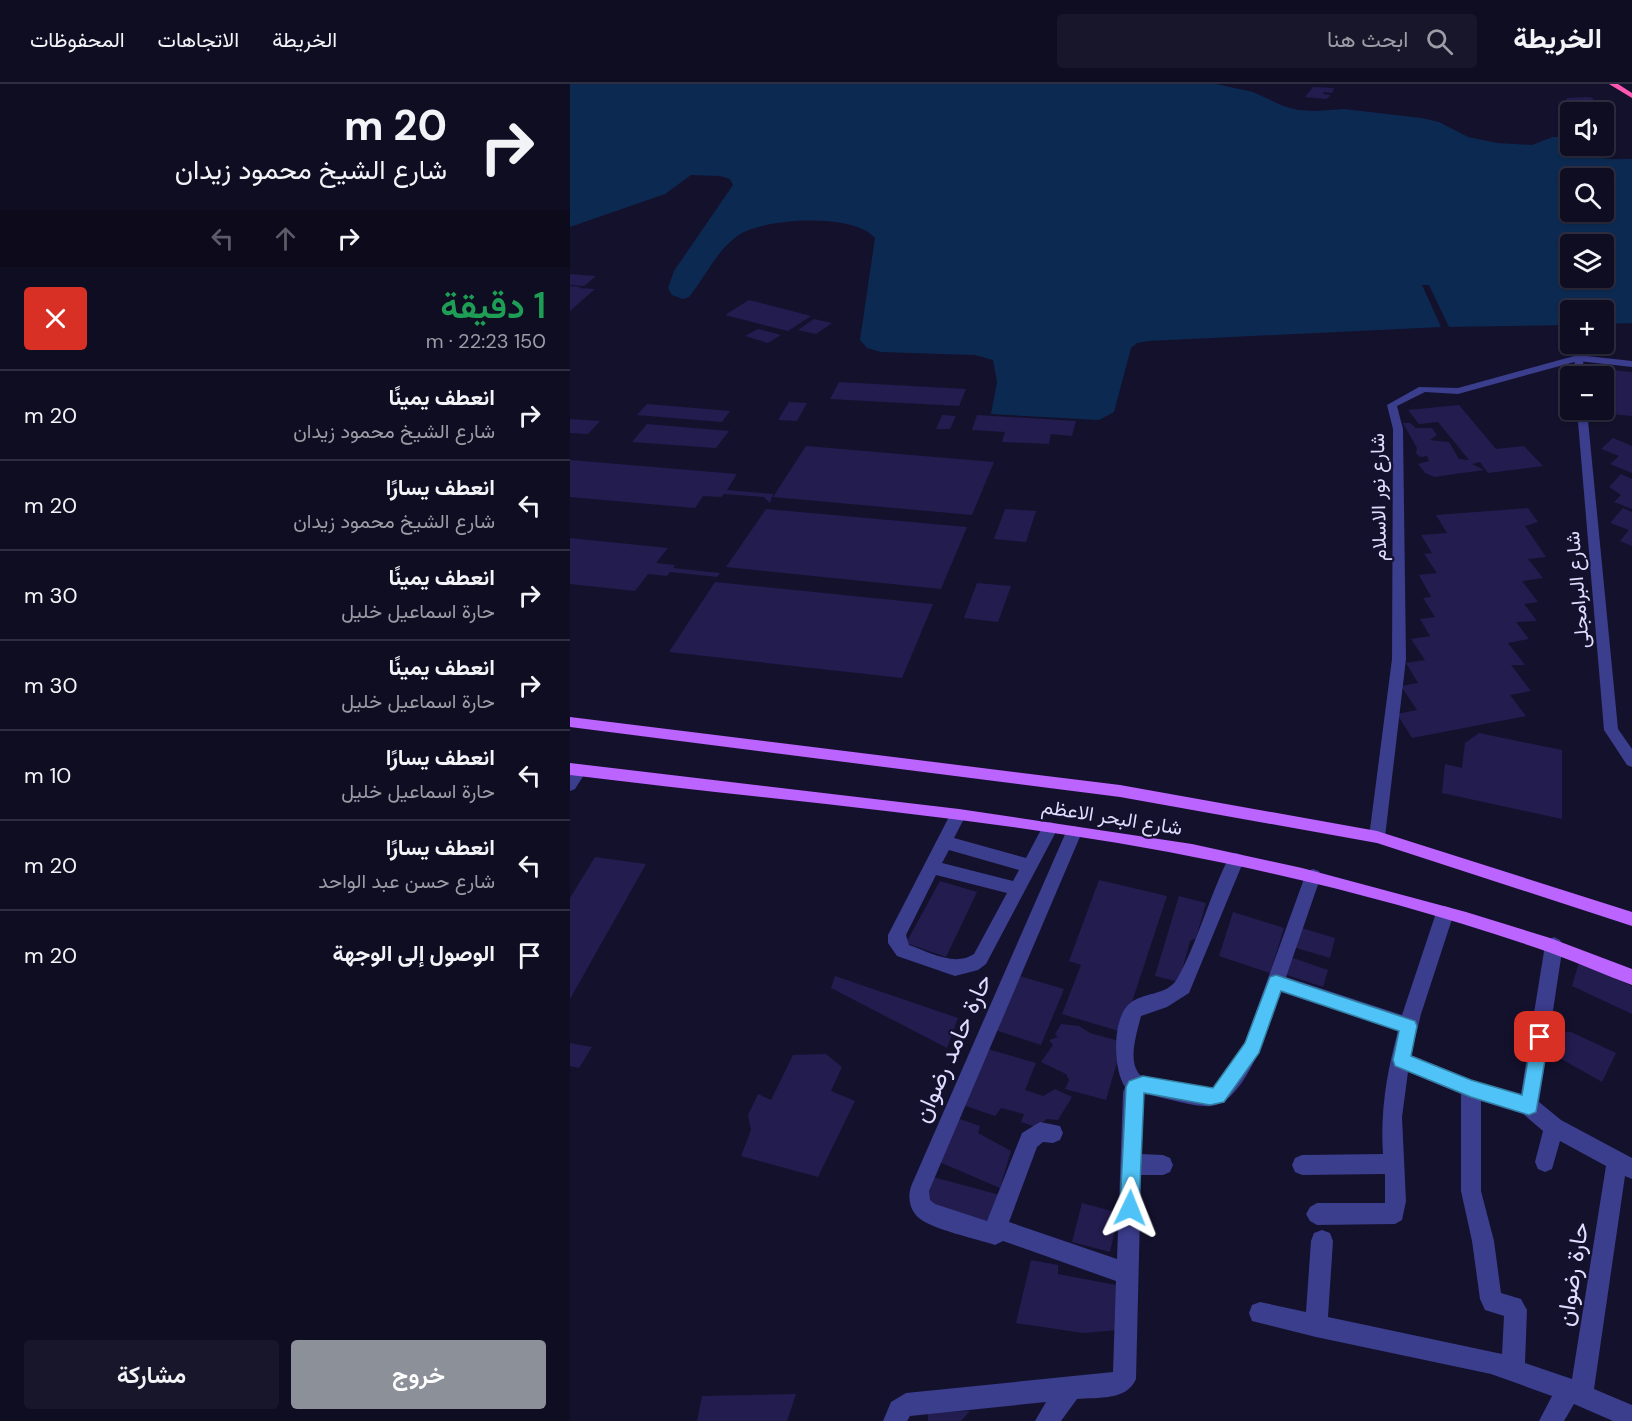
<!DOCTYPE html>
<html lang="ar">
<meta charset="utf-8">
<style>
body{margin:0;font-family:"DM Sans",Vazirmatn,sans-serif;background:#18162a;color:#f1f3f6;direction:rtl;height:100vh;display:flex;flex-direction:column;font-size:22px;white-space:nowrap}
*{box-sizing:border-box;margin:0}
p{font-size:20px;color:#9b9ca5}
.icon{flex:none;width:33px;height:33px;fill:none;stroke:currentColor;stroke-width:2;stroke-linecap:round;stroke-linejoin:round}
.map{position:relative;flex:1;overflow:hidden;direction:ltr}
.sheet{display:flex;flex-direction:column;background:#0f0d22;width:570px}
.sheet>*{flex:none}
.hud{background:#0f0d22;color:#f1f3f6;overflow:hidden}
.controls{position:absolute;left:990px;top:18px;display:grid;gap:12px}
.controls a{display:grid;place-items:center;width:54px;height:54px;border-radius:6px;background:#0f0d22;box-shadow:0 2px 4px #0004,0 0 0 2px #2f2d40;font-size:30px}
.pin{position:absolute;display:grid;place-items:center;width:51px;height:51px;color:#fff;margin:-26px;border-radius:12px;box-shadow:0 3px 9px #0006}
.me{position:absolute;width:66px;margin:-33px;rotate:2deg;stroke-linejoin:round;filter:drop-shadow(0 0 4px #0008)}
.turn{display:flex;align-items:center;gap:21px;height:126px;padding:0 24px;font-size:27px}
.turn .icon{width:78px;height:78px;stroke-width:2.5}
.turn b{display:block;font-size:42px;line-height:51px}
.lanes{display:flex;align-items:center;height:57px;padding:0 24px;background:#0003;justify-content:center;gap:30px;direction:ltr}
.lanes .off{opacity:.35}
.round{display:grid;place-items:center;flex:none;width:63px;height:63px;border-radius:6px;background:#18162a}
.summary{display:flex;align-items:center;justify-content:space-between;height:102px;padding:0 24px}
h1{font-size:36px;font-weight:600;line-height:45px;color:#1e9e55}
.cta{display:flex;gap:12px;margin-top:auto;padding:12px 24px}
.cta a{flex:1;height:69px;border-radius:6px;background:#8c9099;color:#fff;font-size:24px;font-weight:600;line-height:69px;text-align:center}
.cta a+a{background:#18162a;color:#f1f3f6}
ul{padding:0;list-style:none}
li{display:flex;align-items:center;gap:18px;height:90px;padding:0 24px;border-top:2px solid #2f2d40}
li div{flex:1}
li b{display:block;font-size:22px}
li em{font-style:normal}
header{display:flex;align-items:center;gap:36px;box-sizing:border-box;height:84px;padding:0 30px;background:#0f0d22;border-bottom:2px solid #2f2d40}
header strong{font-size:28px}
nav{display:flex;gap:33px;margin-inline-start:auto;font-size:21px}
.search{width:420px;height:54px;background:#18162a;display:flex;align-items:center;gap:15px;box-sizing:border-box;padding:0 21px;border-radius:6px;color:#9b9ca5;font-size:22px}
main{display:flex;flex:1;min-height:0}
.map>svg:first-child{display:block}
.water{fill:#0c2a51;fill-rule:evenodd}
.pier{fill:#14112d}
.building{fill:#231c4f}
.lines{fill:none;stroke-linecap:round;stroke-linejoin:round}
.service{fill:#3b3d8d;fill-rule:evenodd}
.minor{fill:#3b3d8d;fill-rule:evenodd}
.primary{fill:#bb64ff;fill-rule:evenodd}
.motorway{fill:#ff58b3;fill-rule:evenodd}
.route{fill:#4fc3f7;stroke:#337fa1;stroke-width:1.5}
.labels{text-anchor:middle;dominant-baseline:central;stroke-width:4.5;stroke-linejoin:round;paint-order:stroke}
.street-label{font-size:20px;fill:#dfddff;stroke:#14112d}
.near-street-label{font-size:24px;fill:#dfddff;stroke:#14112d}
</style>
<header>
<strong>الخريطة</strong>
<div class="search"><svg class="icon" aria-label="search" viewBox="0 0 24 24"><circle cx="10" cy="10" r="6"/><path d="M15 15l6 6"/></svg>ابحث هنا</div>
<nav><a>الخريطة</a><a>الاتجاهات</a><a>المحفوظات</a></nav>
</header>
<main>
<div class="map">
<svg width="1062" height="1337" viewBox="0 0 1062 1337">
<rect width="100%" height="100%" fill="#14112d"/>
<path class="water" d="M0 0H646L683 8 713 22 728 26 746 27 774 25 851 34 869 38 898 53 927 59 962 61 983 53H1000V62H1013C1026 78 1042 75 1062 75V239L1034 240V226H1000V241L871 243 578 257 567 259 561 264 544 328 529 336 421 330 427 298 423 276 405 271 311 268 297 264 290 256 305 154C284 129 199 134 172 149 148 163 136 192 119 213L113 215 102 211 98 204 104 187 163 101 160 95 150 92 121 91 95 110 0 143ZM1000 94H1034V128H1000ZM1000 160H1034V194H1000Z"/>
<polygon class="pier" points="852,201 859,201 879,243 871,243"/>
<g class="building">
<polygon points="743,3 764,4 762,9 754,8 753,10 761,11 756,15 735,13"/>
<polygon points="1017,13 1023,14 1022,20 996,17 997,14"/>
<polygon points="0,190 26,192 14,202 0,201"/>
<polygon points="0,202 11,203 9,204 25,205 0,227"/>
<polygon points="179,216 241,232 218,247 155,231"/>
<polygon points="244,235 262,239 246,250 228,246"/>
<polygon points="188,245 211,251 198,259 175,252"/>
<polygon points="1019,284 1062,288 1062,332 1027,329 1027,326 1034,326 1034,292 1021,292"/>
<polygon points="269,298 396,305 389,322 260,315"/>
<polygon points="219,318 237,319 227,337 208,336"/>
<polygon points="77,320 160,327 152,338 67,331"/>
<polygon points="889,321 926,365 954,362 973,382 918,389 910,378 902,380 914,386 864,393 855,389 848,380 859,377 857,372 850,373 846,369 847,364 833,339 840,339 846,344 862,344 867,351 860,356 879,358 889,375 899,376 868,338 849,340 838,326"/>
<polygon points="372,331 386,332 380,345 366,345"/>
<polygon points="407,331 506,337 502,352 481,350 479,360 432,358 435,348 402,346"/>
<polygon points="0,335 30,337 18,350 0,349"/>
<polygon points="77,340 159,347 146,364 62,358"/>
<polygon points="1043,354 1062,362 1062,389 1040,380 1049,372 1031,365"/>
<polygon points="236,362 424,378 402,431 203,413"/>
<polygon points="0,376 167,390 157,406 203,410 200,419 194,413 154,410 151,413 133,412 125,424 0,413"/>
<polygon points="1051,390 1062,395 1062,425 1044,418 1051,411 1039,403"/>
<polygon points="958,424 968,438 955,442 976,473 958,475 973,494 952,497 968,518 954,520 967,537 946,538 959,555 938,559 955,581 941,581 961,607 940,611 956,632 842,654 827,630 847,626 831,602 848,599 836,579 855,576 841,555 860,552 850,535 865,533 853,514 861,513 849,491 867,489 854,470 862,469 851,451 877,449 866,431"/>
<polygon points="1053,424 1062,428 1062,462 1050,457 1059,446 1040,439"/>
<polygon points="196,425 397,443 371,505 156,483"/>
<polygon points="435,425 466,427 456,458 424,455"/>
<polygon points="0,454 98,464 86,479 105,481 103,484 150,489 147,493 100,488 97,492 78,490 65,507 0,500"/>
<polygon points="145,498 363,520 332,594 99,568"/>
<polygon points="407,499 441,502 428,538 394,534"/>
<polygon points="909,649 992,666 992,735 872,709 875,680 892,684 895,659"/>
<polygon points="25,773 76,780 0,915 0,814"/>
<polygon points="529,796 597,812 552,948 492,930 511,881 499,877"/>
<polygon points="370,797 407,808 376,873 336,859"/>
<polygon points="609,812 636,819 626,854 620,857 609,898 585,892"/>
<polygon points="663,828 714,844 700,889 649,872"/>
<polygon points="728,843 765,854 760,874 723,863"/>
<polygon points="720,873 758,886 753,903 714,890"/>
<polygon points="1009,878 1062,902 1062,930 1002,902"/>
<polygon points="446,891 494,905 471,961 422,945"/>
<polygon points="265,892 388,934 377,964 261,904"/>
<polygon points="491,940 509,942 520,949 553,958 536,1016 495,1005 499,996 496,990 471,978 483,961 479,956 488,953 485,950"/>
<polygon points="990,948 1001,948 1046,969 1032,998 986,972"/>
<polygon points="0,959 22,963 9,984 0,982"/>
<polygon points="414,964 466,979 455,1006 473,1012 485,1005 502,1013 488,1036 477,1035 466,1043 451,1038 454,1030 431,1024 425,1032 390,1020"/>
<polygon points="256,970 272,983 261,1007 285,1017 248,1093 171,1072 181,1046 178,1031 188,1010 201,1016 223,971"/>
<polygon points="384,1033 410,1042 408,1049 441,1067 430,1104 367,1077"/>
<polygon points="363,1093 430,1111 422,1136 413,1139 355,1117"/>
<polygon points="512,1119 549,1129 540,1168 502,1158"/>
<polygon points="461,1176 488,1181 488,1190 551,1202 548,1246 513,1249 446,1239"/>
<polygon points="226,1310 217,1337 127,1337 132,1312"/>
<polygon points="400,1327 391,1337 358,1337 358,1329"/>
</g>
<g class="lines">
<g class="service">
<polygon points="1005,272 1013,274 1014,292 1004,292"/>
<polygon points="1007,326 1017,326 1048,645 1062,665 1062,683 1057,681 1034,646"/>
<path d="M388 725 394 727 396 731 384 754 456 774 474 740 480 738 486 740 488 744 416 880 408 886 385 892 327 872 318 859V851L382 727ZM379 766 449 786 443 797 372 779ZM366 791 437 809 404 870C385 883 359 868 339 861L336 851Z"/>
</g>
<g class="minor">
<polygon points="1008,271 1062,277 1062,283 1008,277 888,310 855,308 827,322 833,345 836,575 815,753 813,757 807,759 801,757 799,753 822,575 823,345 817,321 849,303 888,304"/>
<polygon points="9,680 14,682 17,686 5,705 0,707 0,688 4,682"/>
<path d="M504 742 510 744 512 748 359 1107 360 1116 365 1120 417 1137 452 1049 470 1038 490 1042 493 1049 490 1056 483 1059 473 1058 467 1063 439 1138 547 1175 553 1008 555 1003C543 986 542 935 559 920 572 908 597 912 607 895 628 858 640 810 660 771L666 769 672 771 674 776 619 909 597 923 571 932C567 949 557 977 570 991L640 1004 645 1002 675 958 735 792 737 787 743 785 749 787 751 792 716 893 832 931 866 829 869 824 875 822 881 824 884 829 851 930 841 971 902 996 951 1010 975 861 978 856 984 853 990 856 993 861 969 1018 991 1036 1062 1074V1095L1055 1092 1024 1305 1062 1321V1337H1043L1004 1320 994 1337H969L982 1312 921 1290 746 1253 682 1237 679 1229 682 1221 690 1218 736 1228 741 1157 744 1149 752 1146 760 1149 763 1157 758 1233 932 1270 934 1232 915 1226 910 1215 902 1157 891 1107V1010L838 988 832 1033 836 1117 832 1136 825 1140 747 1141 740 1137 736 1130 740 1123 747 1119H815V1090L732 1091 725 1088 722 1081 725 1074 732 1071 813 1070C810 1028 817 987 828 947L711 908C701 937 676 1019 641 1022 624 1024 591 1012 573 1010L571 1070 593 1071 600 1074 603 1081 600 1088 593 1091H571L566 1295C557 1317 527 1313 507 1315L491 1337H465L476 1318 340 1332 337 1337H313L321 1318 336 1309 543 1288 546 1197 433 1157 425 1161C407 1155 361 1145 349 1134 339 1126 337 1111 342 1100L496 748 498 744ZM911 1017 953 1030 973 1047 965 1078 968 1085 975 1088 982 1085 990 1057 1036 1082 1002 1295 955 1279 957 1226 951 1215 931 1209 924 1157 911 1107Z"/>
</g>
<g class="primary">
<polygon points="0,633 550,701 807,747 1062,828 1062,842 807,759 550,713 0,643"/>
<path d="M0 679 389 725 622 760 732 784 896 828 980 854 1062 885V901C1035 891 1008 879 981 869 873 831 761 801 649 778 436 734 216 718 0 691Z"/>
</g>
<polygon class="motorway" points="1039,0 1048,0 1062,9 1062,14"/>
</g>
<polygon class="route" points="706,891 845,937 847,942 841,972 901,996 952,1011 962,953 964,948 970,945 976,948 979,953 966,1028 959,1031 901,1013 825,982 823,976 829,947 711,907 689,969 654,1018 640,1021 574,1009 569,1124 566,1131 560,1134 553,1131 550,1124 556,1003 559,997 573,992 643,1004 675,959 698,898 700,893"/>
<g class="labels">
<g class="street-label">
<text transform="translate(808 413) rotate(-91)">شارع نور الاسلام</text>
<text transform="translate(1007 506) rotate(-95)">شارع البرامجلى</text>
<text transform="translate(542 733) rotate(9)">شارع البحر الاعظم</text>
</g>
<g class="near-street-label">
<text transform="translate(382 964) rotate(-66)">حارة حامد رضوان</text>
<text transform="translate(1002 1190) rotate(-81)">حارة رضوان</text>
</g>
</g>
</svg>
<div class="controls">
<a><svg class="icon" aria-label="sound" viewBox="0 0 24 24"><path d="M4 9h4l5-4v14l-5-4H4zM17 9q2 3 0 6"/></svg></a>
<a><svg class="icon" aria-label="search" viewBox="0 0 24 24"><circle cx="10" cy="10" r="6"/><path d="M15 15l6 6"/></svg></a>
<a><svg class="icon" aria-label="layers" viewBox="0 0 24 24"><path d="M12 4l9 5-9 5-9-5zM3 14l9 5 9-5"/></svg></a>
<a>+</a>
<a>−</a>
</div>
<div class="pin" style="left:970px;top:953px;background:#d93025"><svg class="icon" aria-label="arrive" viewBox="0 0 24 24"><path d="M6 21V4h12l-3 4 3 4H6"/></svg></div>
<svg class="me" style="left:560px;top:1124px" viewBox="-20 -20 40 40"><path d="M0-17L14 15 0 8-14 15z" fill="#4fc3f7" stroke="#fff" stroke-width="4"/></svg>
</div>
<section class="sheet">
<div class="hud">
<div class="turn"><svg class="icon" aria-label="right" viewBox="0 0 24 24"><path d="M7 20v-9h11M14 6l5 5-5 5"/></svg><div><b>20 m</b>شارع الشيخ محمود زيدان</div></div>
<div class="lanes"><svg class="icon off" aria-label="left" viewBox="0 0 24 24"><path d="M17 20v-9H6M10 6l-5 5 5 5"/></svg><svg class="icon off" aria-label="ahead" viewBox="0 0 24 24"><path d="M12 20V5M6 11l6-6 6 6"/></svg><svg class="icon" aria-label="right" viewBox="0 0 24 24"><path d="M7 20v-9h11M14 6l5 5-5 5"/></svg></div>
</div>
<div class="summary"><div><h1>1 دقيقة</h1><p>150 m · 22:23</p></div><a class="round" style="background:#d93025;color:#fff"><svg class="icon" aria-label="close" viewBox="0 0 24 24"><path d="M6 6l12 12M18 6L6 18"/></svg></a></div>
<ul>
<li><svg class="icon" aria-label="right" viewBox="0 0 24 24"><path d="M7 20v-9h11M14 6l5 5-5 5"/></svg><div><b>انعطف يمينًا</b><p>شارع الشيخ محمود زيدان</p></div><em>20 m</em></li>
<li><svg class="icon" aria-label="left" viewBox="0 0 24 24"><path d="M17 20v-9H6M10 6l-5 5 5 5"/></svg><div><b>انعطف يسارًا</b><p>شارع الشيخ محمود زيدان</p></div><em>20 m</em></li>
<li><svg class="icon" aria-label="right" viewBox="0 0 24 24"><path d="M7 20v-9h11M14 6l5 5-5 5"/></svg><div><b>انعطف يمينًا</b><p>حارة اسماعيل خليل</p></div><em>30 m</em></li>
<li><svg class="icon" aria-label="right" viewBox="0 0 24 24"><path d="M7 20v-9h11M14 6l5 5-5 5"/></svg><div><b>انعطف يمينًا</b><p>حارة اسماعيل خليل</p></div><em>30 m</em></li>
<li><svg class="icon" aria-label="left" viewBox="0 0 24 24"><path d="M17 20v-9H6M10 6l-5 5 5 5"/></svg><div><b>انعطف يسارًا</b><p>حارة اسماعيل خليل</p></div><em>10 m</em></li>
<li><svg class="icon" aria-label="left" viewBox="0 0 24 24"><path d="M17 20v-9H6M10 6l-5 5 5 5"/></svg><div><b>انعطف يسارًا</b><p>شارع حسن عبد الواحد</p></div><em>20 m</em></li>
<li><svg class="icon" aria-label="arrive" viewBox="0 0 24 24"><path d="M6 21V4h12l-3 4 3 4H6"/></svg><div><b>الوصول إلى الوجهة</b></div><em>20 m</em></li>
</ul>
<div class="cta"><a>خروج</a><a>مشاركة</a></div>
</section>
</main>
